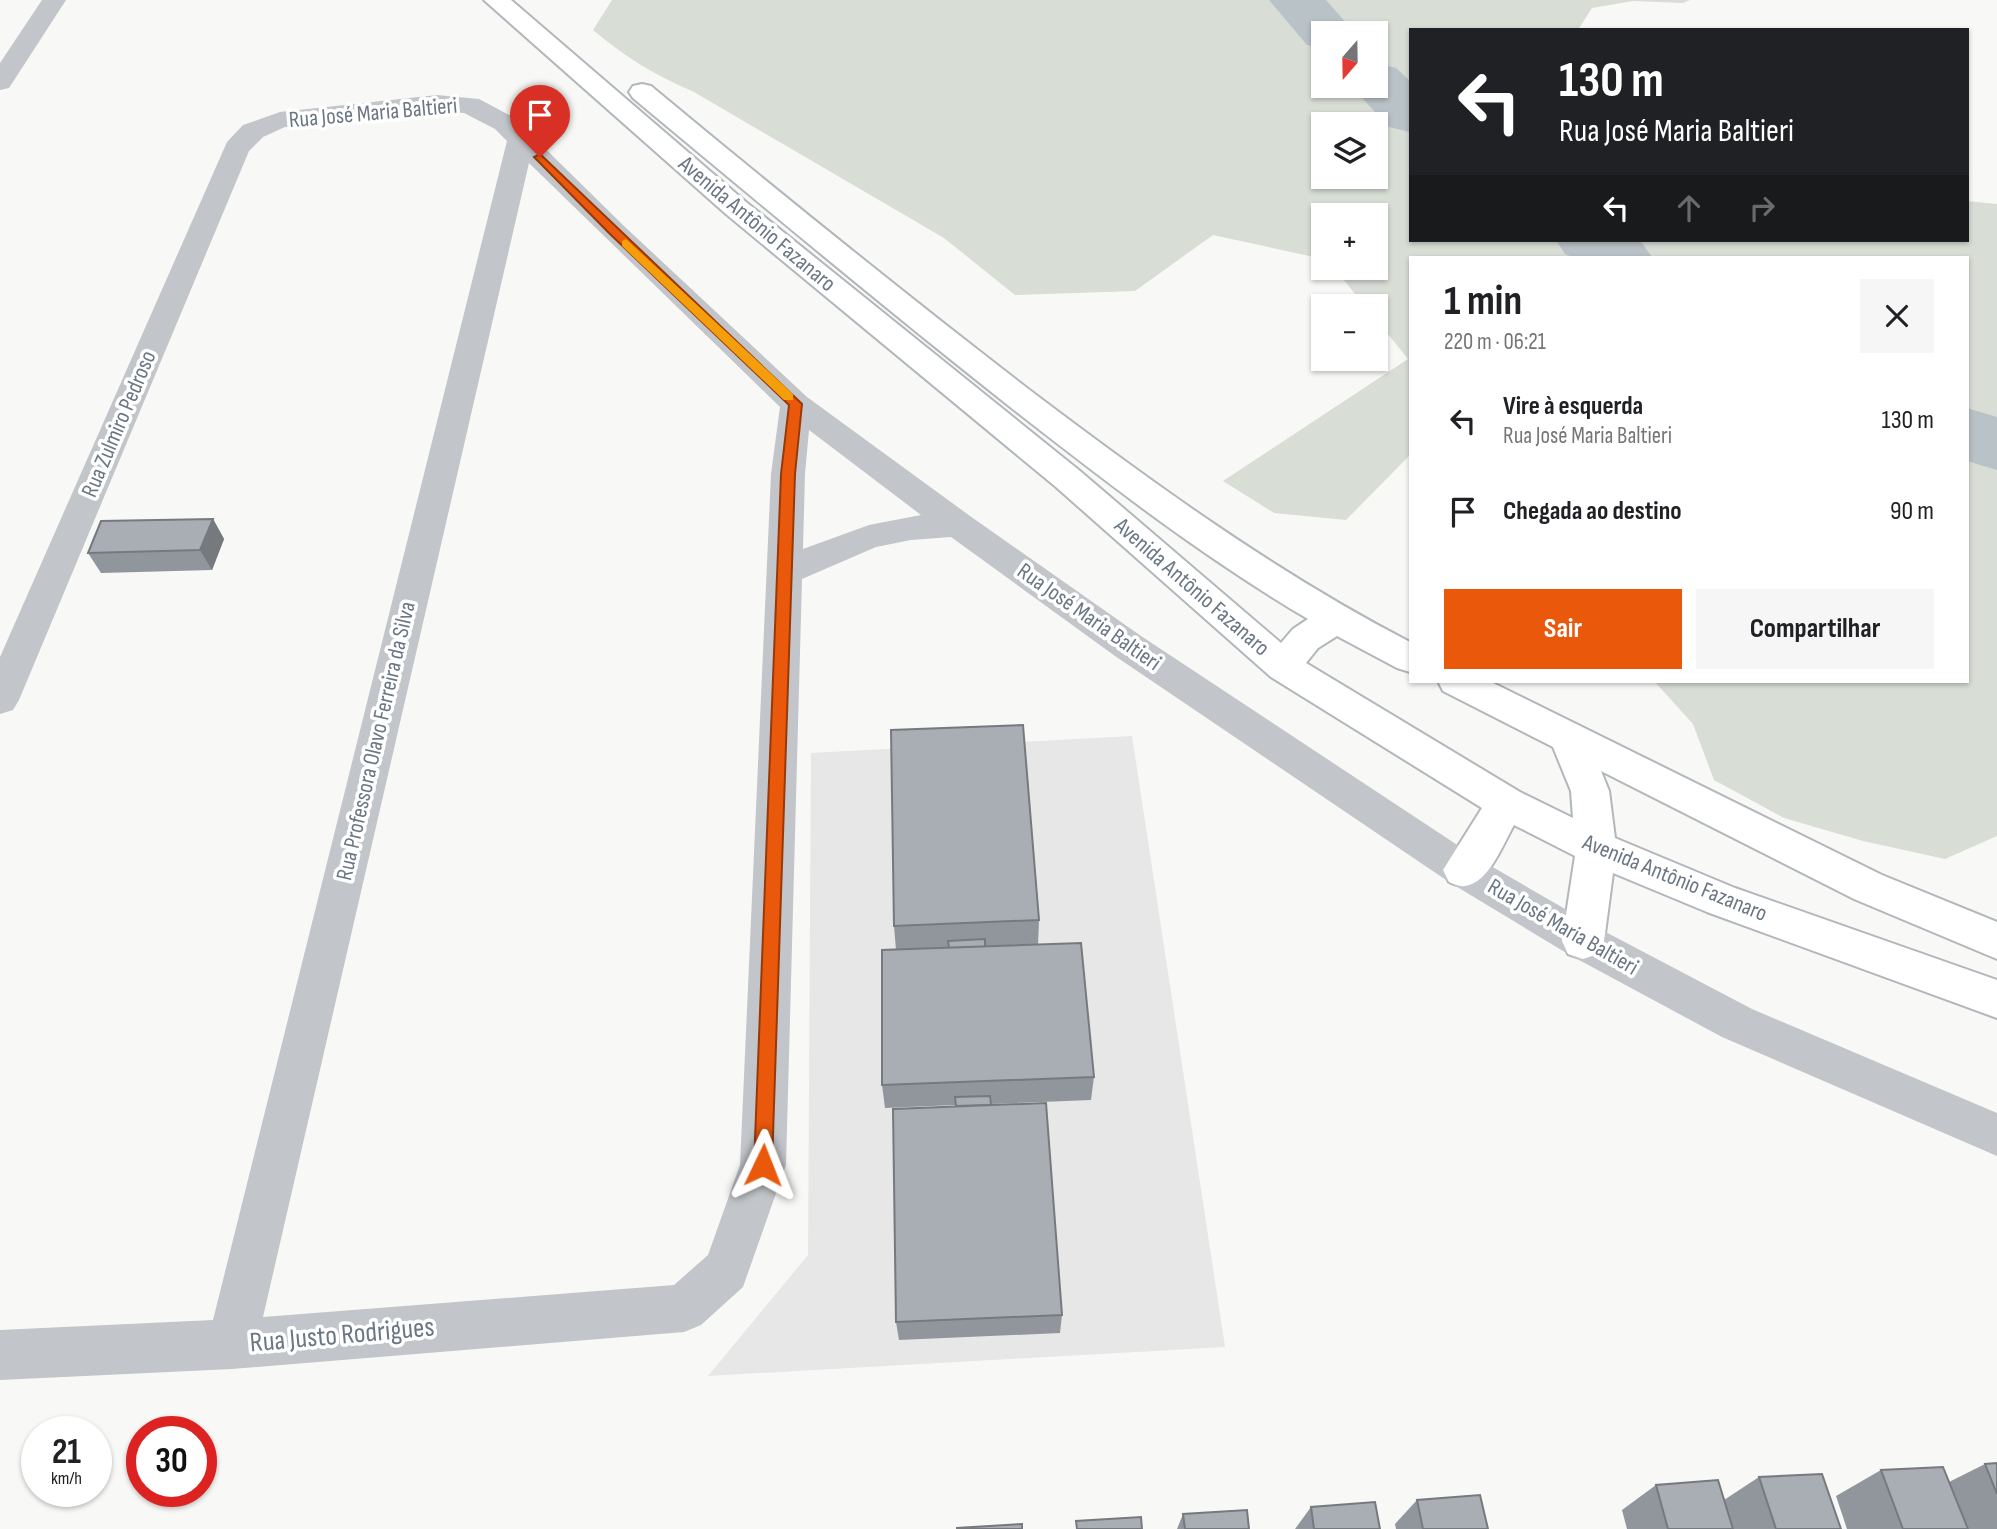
<!DOCTYPE html>
<html lang="pt">
<meta charset="utf-8">
<style>
body{margin:0;font-family:"Sofia Sans Condensed",sans-serif;background:#f6f6f6;color:#202124;height:100vh;display:flex;flex-direction:column;font-size:26px;white-space:nowrap}
*{box-sizing:border-box;margin:0}
p{font-size:23px;color:#757577}
.icon{flex:none;width:38px;height:38px;fill:none;stroke:currentColor;stroke-width:2;stroke-linecap:round;stroke-linejoin:round}
.map{position:relative;flex:1;overflow:hidden}
.drawer{position:absolute;left:1409px;top:256px;width:560px;height:427px;display:flex;flex-direction:column;background:#fff;border-radius:0px;box-shadow:0 2px 5px #0004}
.drawer>*{flex:none}
.hud{position:absolute;left:1409px;top:28px;width:560px;height:214px;border-radius:0px;box-shadow:0 2px 5px #0004;background:#202124;color:#fff;overflow:hidden}
.needle{width:46px;rotate:200deg}
.controls{position:absolute;left:1311px;top:21px;display:grid;gap:14px}
.controls a{display:grid;place-items:center;width:77px;height:77px;border-radius:0px;background:#fff;box-shadow:0 2px 5px #0004;font-size:35px}
.speed{position:absolute;left:21px;top:1416px;display:flex;gap:14px;font-size:35px;font-weight:700;text-align:center}
.speed>*{display:grid;place-content:center;width:91px;height:91px;border-radius:50%;background:#fff;box-shadow:0 2px 5px #0004;line-height:1}
.speed small{font-size:18px;font-weight:400}
.speed .limit{border:10px solid #d22;background:#fff;color:#111}
.pin{position:absolute;display:grid;place-items:center;width:60px;height:60px;color:#fff;margin:-72px -30px;border-radius:50% 50% 50% 0;rotate:-45deg;box-shadow:0 0 7px #0007}
.pin .icon{rotate:45deg}
.me{position:absolute;width:77px;margin:-38px;rotate:2deg;stroke-linejoin:round;filter:drop-shadow(0 0 5px #0008)}
.turn{display:flex;align-items:center;gap:24px;height:147px;padding:0 35px;font-size:32px}
.turn .icon{width:91px;height:91px;stroke-width:2.5}
.turn b{display:block;font-size:49px;line-height:60px}
.lanes{display:flex;align-items:center;height:66px;padding:0 35px;background:#0003;justify-content:center;gap:35px;direction:ltr}
.lanes .off{opacity:.35}
.round{display:grid;place-items:center;flex:none;width:74px;height:74px;border-radius:0px;background:#f6f6f6}
.headline{display:flex;align-items:center;justify-content:space-between;height:119px;padding:0 35px}
h1{font-size:42px;font-weight:700;line-height:52px}
.cta{display:flex;gap:14px;margin-top:auto;padding:14px 35px}
.cta a{flex:1;height:80px;border-radius:0px;background:#ea580c;color:#fff;font-size:28px;font-weight:700;line-height:80px;text-align:center}
.cta a+a{background:#f6f6f6;color:#202124}
ul{padding:0;list-style:none}
li{display:flex;align-items:center;gap:21px;height:91px;padding:0 35px}
li div{flex:1}
li b{display:block;font-size:26px}
li em{font-style:normal}
.map>svg:first-child{display:block}
.built{fill:#e6e7e6}
.green{fill:#d8ddd6;fill-rule:evenodd}
.lines{fill:none;stroke-linecap:round;stroke-linejoin:round}
.river{fill:#b9c2c7;fill-rule:evenodd}
.secondary-casing{stroke:#b2b7bc;stroke-width:4}
.minor{fill:#c2c5c9;fill-rule:evenodd}
.tertiary{fill:#c2c5c9;fill-rule:evenodd}
.secondary{fill:#fff;fill-rule:evenodd}
.wall{fill:#90969b}
.shaded-wall{fill:#767a7e}
.building{fill:#a8aeb4;stroke:#767a7e;stroke-width:2}
.route{fill:#ea580c;stroke:#983908;stroke-width:2}
.slow{fill:#f59e0b}
.labels{text-anchor:middle;dominant-baseline:central;stroke-width:7;stroke-linejoin:round;paint-order:stroke}
.street-label{font-size:23px;fill:#6a7784;stroke:#fff}
.near-street-label{font-size:28px;fill:#6a7784;stroke:#fff}
</style>
<div class="map">
<svg width="1997" height="1529" viewBox="0 0 1997 1529">
<rect width="100%" height="100%" fill="#f8f8f6"/>
<polygon class="built" points="1132,736 1225,1347 708,1376 808,1255 811,753"/>
<path class="green" d="M612 0H1690L1683 3 1633 1 1592 8 1578 30H1410V240H1967V201L1997 204V836L1945 859 1863 841 1784 818 1714 780 1693 724 1654 681H1967V257H1410V455L1346 520 1274 513 1223 481 1408 359 1376 319V306H1365L1334 268H1376V215H1323V259L1213 235 1135 291 1015 295 944 238 694 92C656 76 625 57 593 30ZM1323 33H1376V86H1323ZM1323 124H1376V177H1323Z"/>
<g class="lines">
<g class="river">
<polygon points="1269,0 1326,0 1355,33 1323,33 1323,49 1307,45"/>
<polygon points="1376,63 1396,68 1410,81 1410,132 1389,127 1351,86 1376,86"/>
<polygon points="1556,240 1636,240 1642,243 1652,257 1572,257 1565,254"/>
<polygon points="1967,408 1997,417 1997,470 1967,461"/>
</g>
<g class="secondary-casing">
<path id="secondary" d="M484 0H511L746 202 1080 471 1281 643 1293 629 1308 619C1204 558 1109 484 1014 410 885 308 759 203 633 98L629 92 633 86 642 84 651 86C775 189 900 290 1027 388 1150 481 1273 571 1410 642V672L1397 668 1337 636 1318 648 1306 663 1520 792 1573 818 1571 791 1553 747 1443 691 1438 681H1489L1882 875 1997 922V959L1854 899 1601 771 1609 791 1615 838 1735 888 1997 980V1018L1707 912 1613 873 1604 941 1598 954 1583 959 1568 954 1562 941 1575 856 1514 825C1503 844 1489 883 1465 886 1460 887 1454 884 1449 882L1443 870 1482 808 1271 677 1056 487 726 214Z"/>
</g>
<path class="minor" d="M437 95 479 99 513 117 624 226 807 397 970 516 1141 636 1477 858 1598 928 1752 1009 1997 1113V1156L1722 1037 1568 954 1449 882 1115 656 951 537 911 540 876 547 802 579 786 1165 743 1287 701 1325 684 1332 232 1369 0 1380V1330L213 1320 507 141 495 129 464 113 437 111 285 127 263 137 249 151 19 700 13 710 0 714V657L227 142 243 125 280 112ZM529 163 780 407 771 474 740 1165 708 1255 674 1285 263 1317ZM809 430 921 515 869 525 803 549 805 474Z"/>
<polygon class="tertiary" points="42,0 66,0 9,88 0,90 0,63"/>
<use href="#secondary" class="secondary"/>
</g>
<g class="wall">
<polygon points="213,519 224,539 212,570 101,573 88,553"/>
<polygon points="1039,920 1038,945 1094,1077 1091,1100 991,1104 1062,1315 1060,1333 899,1340 896,1322 955,1106 955,1105 885,1108 882,1085 896,950 894,926"/>
<polygon points="1997,1463 1997,1529 1847,1529 1836,1496 1881,1470 1949,1482 1985,1464"/>
<polygon points="1759,1477 1841,1529 1627,1529 1622,1510 1656,1485 1724,1500"/>
<polygon points="1417,1500 1488,1529 1396,1529 1395,1524"/>
<polygon points="1311,1507 1380,1529 1295,1529"/>
<polygon points="1183,1514 1249,1529 1177,1529"/>
</g>
<polygon class="shaded-wall" points="213,519 224,539 212,570 200,550"/>
<g class="building">
<polygon points="213,519 200,550 88,553 101,521"/>
<polygon points="1023,725 1039,920 894,926 891,730"/>
<polygon points="985,939 985,947 949,948 948,941"/>
<polygon points="1081,943 1094,1077 882,1085 882,950"/>
<polygon points="990,1096 991,1105 956,1106 955,1097"/>
<polygon points="1046,1103 1062,1315 896,1322 893,1109"/>
<polygon points="1997,1463 1997,1494 1985,1464"/>
<polygon points="1943,1467 1968,1529 1903,1529 1881,1470"/>
<polygon points="1822,1474 1841,1529 1776,1529 1759,1477"/>
<polygon points="1718,1480 1733,1529 1668,1529 1656,1485"/>
<polygon points="1480,1495 1488,1529 1423,1529 1417,1500"/>
<polygon points="1375,1502 1380,1529 1314,1529 1311,1507"/>
<polygon points="1247,1510 1249,1529 1185,1529 1183,1514"/>
<polygon points="1141,1517 1142,1529 1077,1529 1076,1521"/>
<polygon points="1022,1524 1022,1529 957,1529 957,1528"/>
</g>
<polygon class="route" points="540,154 802,404 795,474 772,1165 770,1171 763,1174 756,1171 754,1165 781,474 789,405 610,234 536,159 534,157"/>
<polygon class="slow" points="626,239 793,394 793,400 784,400 622,246 622,241"/>
<g class="labels">
<g class="street-label">
<text transform="translate(373 113) rotate(-5)">Rua José Maria Baltieri</text>
<text transform="translate(757 224) rotate(40)">Avenida Antônio Fazanaro</text>
<text transform="translate(119 424) rotate(-67)">Rua Zulmiro Pedroso</text>
<text transform="translate(1192 587) rotate(41)">Avenida Antônio Fazanaro</text>
<text transform="translate(1089 617) rotate(35)">Rua José Maria Baltieri</text>
<text transform="translate(376 741) rotate(-77)">Rua Professora Olavo Ferreira da Silva</text>
<text transform="translate(1675 878) rotate(22)">Avenida Antônio Fazanaro</text>
<text transform="translate(1563 927) rotate(30)">Rua José Maria Baltieri</text>
</g>
<g class="near-street-label">
<text transform="translate(342 1335) rotate(-5)">Rua Justo Rodrigues</text>
</g>
</g>
</svg>
<div class="controls">
<a><svg class="needle" viewBox="-14 -14 28 28"><path d="M0-13l5 13h-10z" fill="#e53935"/><path d="M0 13l5-13h-10z" fill="#757577"/></svg></a>
<a><svg class="icon" aria-label="layers" viewBox="0 0 24 24"><path d="M12 4l9 5-9 5-9-5zM3 14l9 5 9-5"/></svg></a>
<a>+</a>
<a>−</a>
</div>
<div class="speed"><div>21<small>km/h</small></div><div class="limit">30</div></div>
<div class="pin" style="left:540px;top:157px;background:#d93025"><svg class="icon" aria-label="arrive" viewBox="0 0 24 24"><path d="M6 21V4h12l-3 4 3 4H6"/></svg></div>
<svg class="me" style="left:763px;top:1165px" viewBox="-20 -20 40 40"><path d="M0-17L14 15 0 8-14 15z" fill="#ea580c" stroke="#fff" stroke-width="4"/></svg>
<div class="hud">
<div class="turn"><svg class="icon" aria-label="left" viewBox="0 0 24 24"><path d="M17 20v-9H6M10 6l-5 5 5 5"/></svg><div><b>130 m</b>Rua José Maria Baltieri</div></div>
<div class="lanes"><svg class="icon" aria-label="left" viewBox="0 0 24 24"><path d="M17 20v-9H6M10 6l-5 5 5 5"/></svg><svg class="icon off" aria-label="ahead" viewBox="0 0 24 24"><path d="M12 20V5M6 11l6-6 6 6"/></svg><svg class="icon off" aria-label="right" viewBox="0 0 24 24"><path d="M7 20v-9h11M14 6l5 5-5 5"/></svg></div>
</div>
<section class="drawer">
<div class="headline"><div><h1>1 min</h1><p>220 m · 06:21</p></div><a class="round"><svg class="icon" aria-label="close" viewBox="0 0 24 24"><path d="M6 6l12 12M18 6L6 18"/></svg></a></div>
<ul>
<li><svg class="icon" aria-label="left" viewBox="0 0 24 24"><path d="M17 20v-9H6M10 6l-5 5 5 5"/></svg><div><b>Vire à esquerda</b><p>Rua José Maria Baltieri</p></div><em>130 m</em></li>
<li><svg class="icon" aria-label="arrive" viewBox="0 0 24 24"><path d="M6 21V4h12l-3 4 3 4H6"/></svg><div><b>Chegada ao destino</b></div><em>90 m</em></li>
</ul>
<div class="cta"><a>Sair</a><a>Compartilhar</a></div>
</section>
</div>
